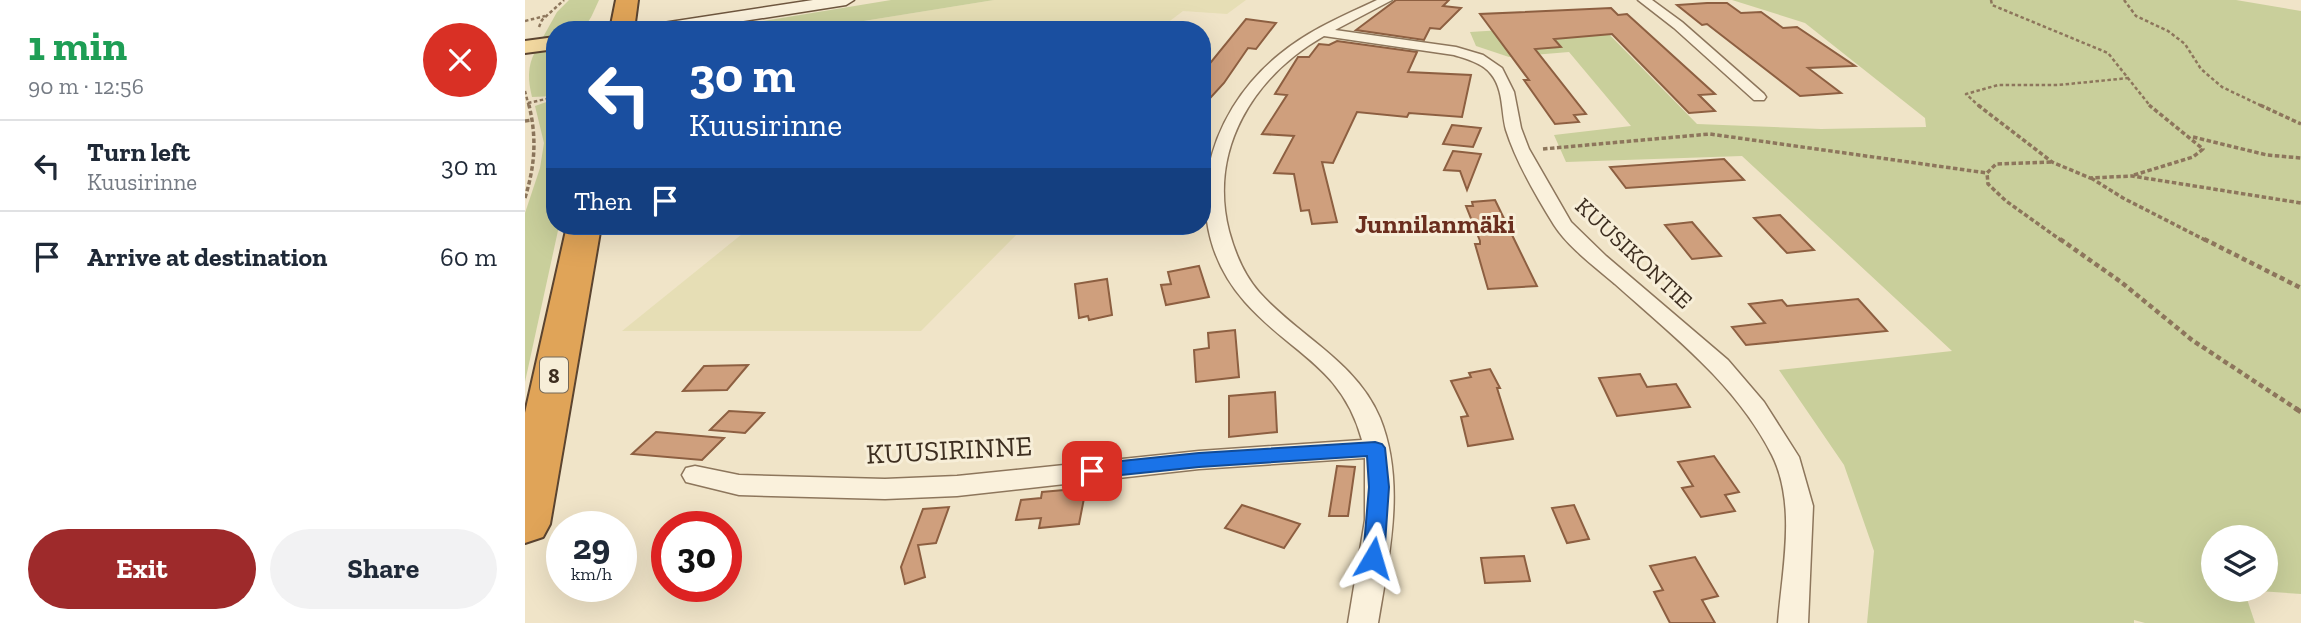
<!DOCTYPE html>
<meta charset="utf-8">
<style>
body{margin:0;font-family:"Zilla Slab",serif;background:#f2f2f3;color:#1f2937;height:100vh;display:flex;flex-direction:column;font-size:26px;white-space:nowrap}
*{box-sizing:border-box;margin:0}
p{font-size:23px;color:#747a83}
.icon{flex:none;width:38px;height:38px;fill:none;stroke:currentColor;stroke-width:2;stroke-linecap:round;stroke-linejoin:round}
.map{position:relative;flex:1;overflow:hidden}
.drawer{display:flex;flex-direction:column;background:#fff;width:525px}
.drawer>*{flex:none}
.banner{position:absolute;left:21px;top:21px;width:665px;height:214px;border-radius:28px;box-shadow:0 7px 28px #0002;background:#1a4fa0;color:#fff;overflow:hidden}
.fabs{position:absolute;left:1676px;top:525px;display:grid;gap:14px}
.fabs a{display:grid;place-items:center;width:77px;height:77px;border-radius:50%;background:#fff;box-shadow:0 7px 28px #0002;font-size:35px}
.speed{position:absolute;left:21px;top:511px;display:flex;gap:14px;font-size:35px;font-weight:700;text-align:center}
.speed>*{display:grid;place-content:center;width:91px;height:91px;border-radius:50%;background:#fff;box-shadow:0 7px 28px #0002;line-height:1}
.speed small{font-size:18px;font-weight:400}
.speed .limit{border:10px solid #d22;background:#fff;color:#111}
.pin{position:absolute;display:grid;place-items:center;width:60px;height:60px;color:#fff;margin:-30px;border-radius:14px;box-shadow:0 4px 10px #0006}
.me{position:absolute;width:77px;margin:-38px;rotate:7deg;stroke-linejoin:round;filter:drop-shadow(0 0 5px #0008)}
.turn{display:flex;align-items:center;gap:24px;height:147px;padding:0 28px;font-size:32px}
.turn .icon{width:91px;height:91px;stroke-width:2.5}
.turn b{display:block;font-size:49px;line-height:60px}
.then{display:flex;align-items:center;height:66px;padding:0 28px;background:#0003;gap:14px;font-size:26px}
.round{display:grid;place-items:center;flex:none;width:74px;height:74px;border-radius:37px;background:#f2f2f3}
.overview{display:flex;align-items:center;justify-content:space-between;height:119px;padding:0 28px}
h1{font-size:42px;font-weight:700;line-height:52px;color:#1e9e55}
.button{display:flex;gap:14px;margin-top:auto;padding:14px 28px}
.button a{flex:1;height:80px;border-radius:42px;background:#9e2a2b;color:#fff;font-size:28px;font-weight:700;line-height:80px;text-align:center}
.button a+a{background:#f2f2f3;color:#1f2937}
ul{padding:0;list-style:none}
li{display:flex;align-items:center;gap:21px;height:91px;padding:0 28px;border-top:2px solid #e0e1e3}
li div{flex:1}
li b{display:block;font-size:26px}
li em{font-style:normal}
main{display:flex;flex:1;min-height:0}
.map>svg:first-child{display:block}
.farmland{fill:#e6deb5}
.green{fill:#c9cf9b;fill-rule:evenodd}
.building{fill:#cf9f7d;stroke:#8d5f41;stroke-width:2}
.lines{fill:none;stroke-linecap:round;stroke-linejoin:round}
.street-casing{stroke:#8d765c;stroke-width:3}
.secondary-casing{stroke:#6f573f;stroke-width:3}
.primary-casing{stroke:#5b4430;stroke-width:4}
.highway-casing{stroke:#5b4430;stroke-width:4}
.path-far3{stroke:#8d765c;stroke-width:2.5;stroke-dasharray:3.5 2.5;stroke-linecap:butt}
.path-far2{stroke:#8d765c;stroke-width:3.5;stroke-dasharray:4.5 2.5;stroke-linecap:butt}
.path-far1{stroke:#8d765c;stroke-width:4.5;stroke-dasharray:5 3.5;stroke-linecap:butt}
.path{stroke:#8d765c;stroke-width:5;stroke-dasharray:7 4.5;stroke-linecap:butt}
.street{fill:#faf1dc;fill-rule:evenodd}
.secondary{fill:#faf1dc;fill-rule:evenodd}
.primary{fill:#f3d9a0;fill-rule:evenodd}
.highway{fill:#e0a458;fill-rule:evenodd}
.route{fill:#1a73e8;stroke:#114b97;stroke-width:2}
.labels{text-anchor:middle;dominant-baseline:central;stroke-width:6;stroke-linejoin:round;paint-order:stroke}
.shield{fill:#f7eed8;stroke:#756857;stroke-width:2}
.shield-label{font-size:21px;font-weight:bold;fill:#3d2e20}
.street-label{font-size:23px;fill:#3d2e20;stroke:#f7eed8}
.quarter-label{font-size:26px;font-weight:bold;fill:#6b2e1e;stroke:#f7eed8}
.near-street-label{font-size:28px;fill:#3d2e20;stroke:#f7eed8}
</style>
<main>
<section class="drawer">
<div class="overview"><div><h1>1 min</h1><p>90 m · 12:56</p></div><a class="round" style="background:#d93025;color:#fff"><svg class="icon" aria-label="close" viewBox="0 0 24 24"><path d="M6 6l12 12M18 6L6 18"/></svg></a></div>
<ul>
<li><svg class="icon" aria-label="left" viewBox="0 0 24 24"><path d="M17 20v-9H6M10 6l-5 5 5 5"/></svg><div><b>Turn left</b><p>Kuusirinne</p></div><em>30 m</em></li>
<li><svg class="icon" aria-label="arrive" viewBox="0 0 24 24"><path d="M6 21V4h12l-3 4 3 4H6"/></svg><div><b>Arrive at destination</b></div><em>60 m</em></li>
</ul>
<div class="button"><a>Exit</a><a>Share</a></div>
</section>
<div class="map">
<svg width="1776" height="623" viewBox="0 0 1776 623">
<rect width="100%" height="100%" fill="#f0e4c8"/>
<g class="farmland">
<polygon points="469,0 721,0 702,14 658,11 633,30 283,30"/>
<polygon points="227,226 500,226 396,331 97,331"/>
</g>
<g class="green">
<path d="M44 0H74C61 29 62 30 30 30V37L17 39 32 12Z"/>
<polygon points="366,0 469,0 283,30 184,30"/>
<path d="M1207 0H1711L1776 11V594L1719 590 1730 623H1620L1609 620V623H1342L1349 551 1319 465 1254 370 1427 351 1217 156 1041 162 1029 135 1106 126 1044 52 984 57 951 46 945 32 1074 24 1172 124 1296 129 1401 127 1400 118 1280 23ZM1689 537H1741V590H1689Z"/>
<path d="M30 50V96L7 97C3 81 2 67 10 52Z"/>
<polygon points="30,99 30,226 34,226 0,382 0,213 15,168 19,143 10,106"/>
</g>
<g class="building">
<polygon points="871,0 924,0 918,6 936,8 915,29 905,28 899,40 831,30"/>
<polygon points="1182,3 1202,3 1216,13 1236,12 1258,28 1272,27 1330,66 1283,68 1316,93 1275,96 1182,24 1177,25 1152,5"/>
<polygon points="1086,8 1093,15 1102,14 1190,94 1174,95 1190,111 1164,113 1087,34 1029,39 1036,47 1010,49 1061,114 1049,115 1054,122 1030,124 999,80 1004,80 955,14"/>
<polygon points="721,19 751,23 731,49 723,48 699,83 677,107 677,73"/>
<polygon points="812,41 892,52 883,72 946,75 937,117 884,113 882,117 832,112 808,163 797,162 812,222 787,224 784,210 776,211 769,174 749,173 769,136 737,134 762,95 750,94 773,57 784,57 794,44 804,45"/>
<polygon points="927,125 956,128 948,147 918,144"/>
<polygon points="928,151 956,154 942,190 935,171 919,170"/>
<polygon points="1199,159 1219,180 1101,188 1085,167"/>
<polygon points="970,200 988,237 1012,286 963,289 950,244 955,244 955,241 941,206 948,206 947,202"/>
<polygon points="1255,215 1289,250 1262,253 1229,218"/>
<polygon points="1167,222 1196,256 1167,259 1140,225"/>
<polygon points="674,266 684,297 641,305 636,285 646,284 643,272"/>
<polygon points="582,279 587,315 564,320 563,316 554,318 550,284"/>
<polygon points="1333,299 1362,331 1221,345 1207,327 1240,323 1224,304 1257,300 1262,306"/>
<polygon points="710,330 714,377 671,382 669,350 684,348 683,333"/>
<polygon points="223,365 202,390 158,391 179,366"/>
<polygon points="965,369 975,388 972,388 988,439 943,446 936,417 943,416 926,381 946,377 944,373"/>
<polygon points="1115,374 1122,387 1151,384 1165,407 1092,416 1074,378"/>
<polygon points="750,392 752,432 704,437 704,396"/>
<polygon points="204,411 239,413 220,433 185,430"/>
<polygon points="131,432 199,438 177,460 107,454"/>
<polygon points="1189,456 1214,492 1200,495 1210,511 1176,517 1157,488 1168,486 1153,462"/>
<polygon points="812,466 830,467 823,516 804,516"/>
<polygon points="561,488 554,524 514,528 516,518 491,520 496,500 516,498 517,492"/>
<polygon points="717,505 748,515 775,524 759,548 700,528"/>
<polygon points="1049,505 1064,539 1042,543 1027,508"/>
<polygon points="424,507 411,543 393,545 400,577 380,584 376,567 398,509"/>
<polygon points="999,556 1005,581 960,583 956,558"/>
<polygon points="1170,557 1193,596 1177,600 1190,623 1145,623 1129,592 1138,590 1125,566"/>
</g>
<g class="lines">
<g class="street-casing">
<g id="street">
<path d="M852 0H867L810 30 931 47 958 55 977 68 989 92 996 128 1004 149 1046 222 1081 256 1203 360 1239 402 1274 457 1288 506 1283 623H1253C1257 570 1272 505 1247 455 1211 384 1148 336 1090 284 1070 267 1043 247 1029 225 1011 196 991 162 981 130 976 112 979 90 966 74 958 63 941 59 929 55L799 36C729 76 683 149 704 231 710 253 719 275 734 292 773 336 831 361 855 418 881 482 864 557 853 623H823L840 520V458L674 469 432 496 360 499 214 495 161 482 157 475 161 468 170 466 214 475 360 479 432 476 674 451 837 440C817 366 766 354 720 302 651 224 679 115 755 54 784 30 818 16 852 0Z"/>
<polygon points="1113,0 1127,0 1157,22 1239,94 1241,97 1239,100 1229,100 1149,28"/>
</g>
</g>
<g class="secondary-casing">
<polygon id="secondary" points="288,0 329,0 321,5 161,30 116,30 125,25"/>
</g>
<g class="primary-casing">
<polygon id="primary" points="30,37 30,49 0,53 0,41"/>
</g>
<g class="highway-casing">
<g id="highway">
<polygon points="91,0 113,0 109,30 85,30"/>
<polygon points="42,226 76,226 25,524 18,537 0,543 0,413"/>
</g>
</g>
<g class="path-far3">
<polyline points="1466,0 1467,5 1583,53 1626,107"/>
<polyline points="1599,0 1611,16 1643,31 1660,44 1676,69 1697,87 1739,107"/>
<polyline points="0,21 20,16"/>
<polyline points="14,27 17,20 39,0"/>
<polyline points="0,91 4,107"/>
<polyline points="3,103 30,97"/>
<polyline points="1455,107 1441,94 1473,85 1533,85 1604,78"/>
</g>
<g class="path-far2">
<polyline points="1453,105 1527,162 1565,178 1607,176 1776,203"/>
<polyline points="1735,105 1776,124"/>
<polyline points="0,121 7,120"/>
<polyline points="1668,137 1742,155 1776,158"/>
<polyline points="1018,149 1185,134 1462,173"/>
<polyline points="1526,162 1471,164 1462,173 1463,184 1481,201 1537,241"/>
<polyline points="1609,175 1668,157 1678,149 1624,105"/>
<polyline points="1566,178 1598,198 1682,241"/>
<path d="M0 198C10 165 12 139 4 105"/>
</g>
<g class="path-far1">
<polyline points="1535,239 1596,282 1667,340 1773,410"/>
<polyline points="1679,239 1776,288"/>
</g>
<polyline class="path" points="1770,408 1776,412"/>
<use href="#street" class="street"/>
<use href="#secondary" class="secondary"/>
<use href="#primary" class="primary"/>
<use href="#highway" class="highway"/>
</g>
<polygon class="route" points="850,442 857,444 860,448 864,487 859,558 856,564 848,567 841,564 838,558 844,487 842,456 674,467 567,478 560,476 557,471 560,466 567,464 674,453"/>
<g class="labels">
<rect class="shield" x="15" y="357.5" width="28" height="35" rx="5"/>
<g class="shield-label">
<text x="29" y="375">8</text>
</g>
<g class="street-label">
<text transform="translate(1109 253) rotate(43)">KUUSIKONTIE</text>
</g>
<g class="quarter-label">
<text x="910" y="224">Junnilanmäki</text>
</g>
<g class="near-street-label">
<text transform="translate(424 450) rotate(-3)">KUUSIRINNE</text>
</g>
</g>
</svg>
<div class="fabs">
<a><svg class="icon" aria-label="layers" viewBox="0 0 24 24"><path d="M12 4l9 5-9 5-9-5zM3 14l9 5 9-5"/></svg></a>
</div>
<div class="speed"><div>29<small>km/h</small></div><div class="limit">30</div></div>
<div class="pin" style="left:567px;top:471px;background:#d93025"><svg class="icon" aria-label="arrive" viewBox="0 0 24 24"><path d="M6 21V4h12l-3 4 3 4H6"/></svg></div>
<svg class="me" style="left:848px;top:558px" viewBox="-20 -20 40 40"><path d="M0-17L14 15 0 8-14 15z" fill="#1a73e8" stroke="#fff" stroke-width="4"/></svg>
<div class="banner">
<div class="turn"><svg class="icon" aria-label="left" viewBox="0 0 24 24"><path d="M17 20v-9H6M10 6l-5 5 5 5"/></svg><div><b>30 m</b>Kuusirinne</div></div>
<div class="then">Then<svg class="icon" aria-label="arrive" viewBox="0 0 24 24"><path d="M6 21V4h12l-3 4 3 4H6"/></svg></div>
</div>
</div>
</main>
